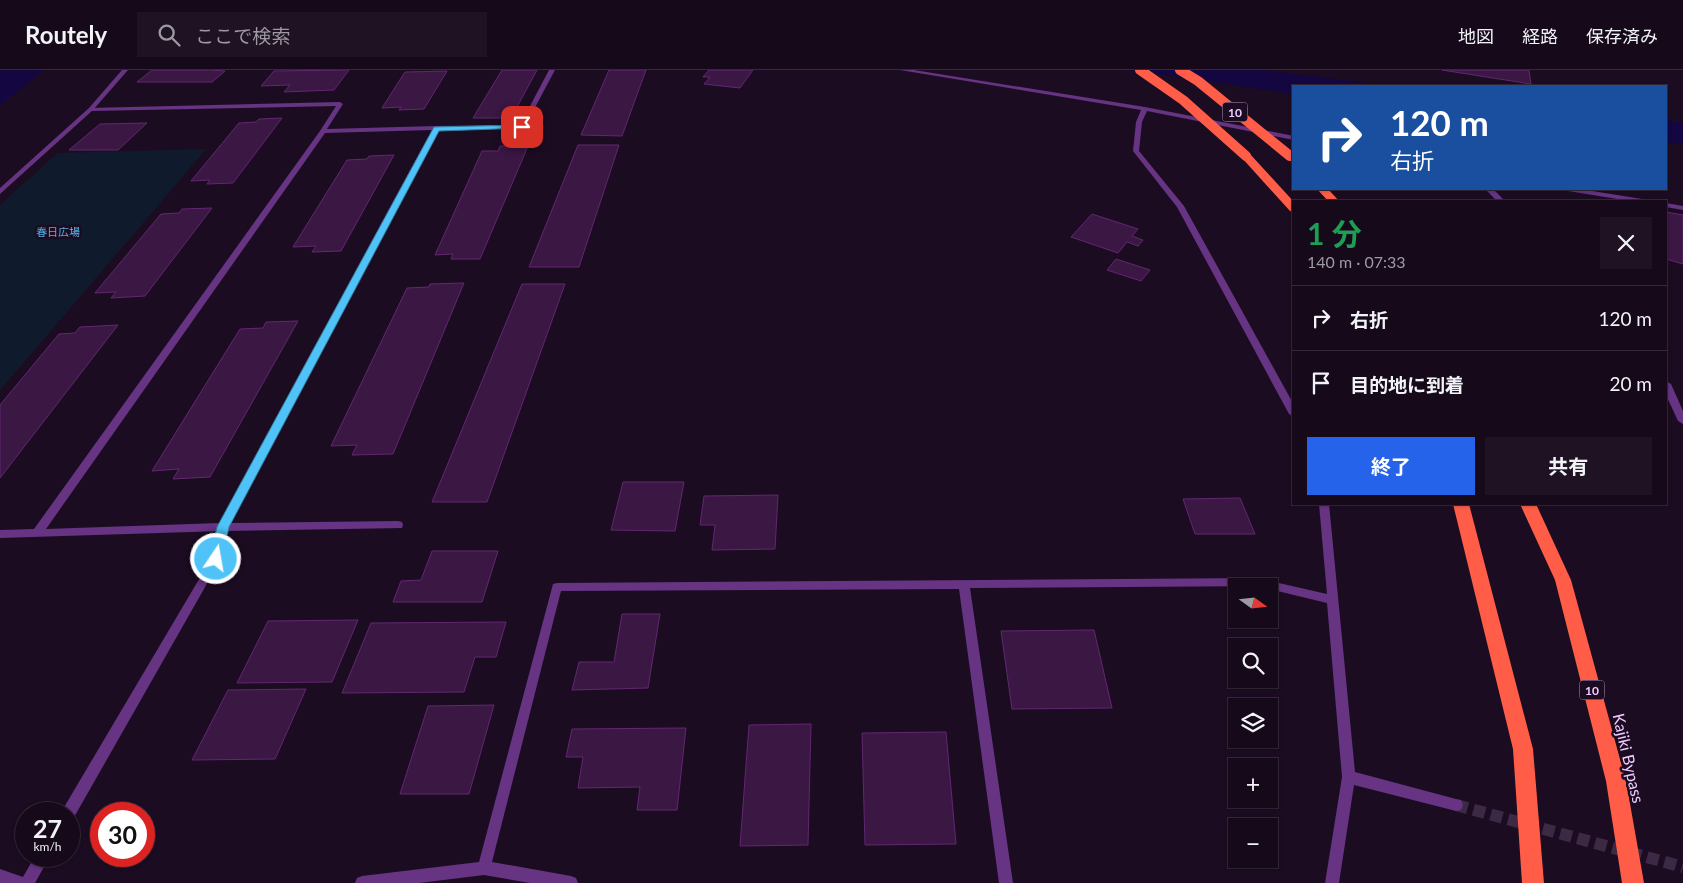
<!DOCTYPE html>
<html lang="ja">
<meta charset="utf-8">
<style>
body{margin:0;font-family:Lato,"Noto Sans JP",sans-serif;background:#1e1223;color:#f1f3f6;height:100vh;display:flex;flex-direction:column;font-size:19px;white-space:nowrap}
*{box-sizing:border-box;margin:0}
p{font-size:16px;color:#9d9aa2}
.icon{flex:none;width:28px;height:28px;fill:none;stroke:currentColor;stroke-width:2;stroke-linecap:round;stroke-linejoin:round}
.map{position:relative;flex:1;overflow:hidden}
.sheet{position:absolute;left:1292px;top:130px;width:375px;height:305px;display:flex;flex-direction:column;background:#15091a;border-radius:0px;box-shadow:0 1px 4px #0004,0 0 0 1px #342a39}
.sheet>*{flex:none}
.banner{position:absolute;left:1292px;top:15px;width:375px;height:105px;border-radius:0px;box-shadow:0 1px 4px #0004,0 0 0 1px #342a39;background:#1a4fa0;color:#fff;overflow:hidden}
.needle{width:32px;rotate:105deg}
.fabs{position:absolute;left:1228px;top:508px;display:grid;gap:10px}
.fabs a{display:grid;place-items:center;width:50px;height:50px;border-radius:0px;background:#15091a;box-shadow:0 1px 4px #0004,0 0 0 1px #342a39;font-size:25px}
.speed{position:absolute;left:15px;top:732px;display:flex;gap:10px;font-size:25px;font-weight:700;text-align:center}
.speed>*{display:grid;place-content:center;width:65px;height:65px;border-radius:50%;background:#15091a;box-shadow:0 1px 4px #0004,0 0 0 1px #342a39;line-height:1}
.speed small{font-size:12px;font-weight:400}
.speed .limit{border:8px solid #d22;background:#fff;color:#111}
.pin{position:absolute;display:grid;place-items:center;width:42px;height:42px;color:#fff;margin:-21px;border-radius:10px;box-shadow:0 2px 8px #0006}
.me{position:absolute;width:55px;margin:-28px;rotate:12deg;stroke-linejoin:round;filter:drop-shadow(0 0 4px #0008)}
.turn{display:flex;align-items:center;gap:18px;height:105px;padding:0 15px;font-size:22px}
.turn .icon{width:65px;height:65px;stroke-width:2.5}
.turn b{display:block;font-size:35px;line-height:42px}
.round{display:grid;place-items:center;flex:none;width:52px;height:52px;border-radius:0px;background:#1e1223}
.headline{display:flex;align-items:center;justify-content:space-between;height:85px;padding:0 15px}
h1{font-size:30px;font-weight:700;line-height:38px;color:#1e9e55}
.button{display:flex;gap:10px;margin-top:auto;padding:10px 15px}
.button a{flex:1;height:58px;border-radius:0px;background:#2563eb;color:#fff;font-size:20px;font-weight:700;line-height:58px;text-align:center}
.button a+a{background:#1e1223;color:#f1f3f6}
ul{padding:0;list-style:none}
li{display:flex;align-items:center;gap:15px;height:65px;padding:0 15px;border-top:1px solid #342a39}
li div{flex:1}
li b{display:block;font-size:19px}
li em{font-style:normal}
header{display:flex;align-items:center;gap:30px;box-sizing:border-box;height:70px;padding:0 25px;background:#15091a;border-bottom:1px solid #342a39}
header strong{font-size:24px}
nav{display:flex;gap:28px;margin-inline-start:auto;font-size:18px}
.search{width:350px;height:45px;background:#1e1223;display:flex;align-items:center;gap:12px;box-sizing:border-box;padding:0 18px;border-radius:0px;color:#9d9aa2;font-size:19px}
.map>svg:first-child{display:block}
.green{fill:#0f1b2c}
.water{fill:#140640}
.building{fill:#3b1744;stroke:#622771}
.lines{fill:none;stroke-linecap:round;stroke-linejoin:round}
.street-tunnel{stroke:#3c2943;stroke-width:12;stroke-dasharray:12 6;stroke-linecap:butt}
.lane{fill:#663483;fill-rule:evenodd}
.street{fill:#663483;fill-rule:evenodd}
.highway{fill:#ff5d47;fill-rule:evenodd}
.highway-bridge{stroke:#ff5d47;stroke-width:10}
.route{fill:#4fc3f7;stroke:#337fa1}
.labels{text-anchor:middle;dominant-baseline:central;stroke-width:5;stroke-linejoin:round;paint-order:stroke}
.far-park-label{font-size:11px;fill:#52b2e6;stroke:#1c0c22}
.shield{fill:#1c0c22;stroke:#b092bd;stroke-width:1}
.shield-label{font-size:12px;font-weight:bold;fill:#f0ccff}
.near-street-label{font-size:16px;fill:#f0ccff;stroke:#1c0c22}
</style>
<header>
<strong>Routely</strong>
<div class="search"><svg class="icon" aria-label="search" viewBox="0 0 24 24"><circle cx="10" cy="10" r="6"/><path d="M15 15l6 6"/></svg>ここで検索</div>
<nav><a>地図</a><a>経路</a><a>保存済み</a></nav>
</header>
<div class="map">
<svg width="1683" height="813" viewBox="0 0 1683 813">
<rect width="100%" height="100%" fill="#1c0c22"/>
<polygon class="green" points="206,79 0,320 0,135 58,83"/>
<g class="water">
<polygon points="0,0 44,0 0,36"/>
<polygon points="1129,0 1262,0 1391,16 1294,16 1294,24"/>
<polygon points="1666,50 1683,53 1683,74 1666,72"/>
</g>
<g class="building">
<polygon points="152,0 211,0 225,1 212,12 137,12"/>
<polygon points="349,0 334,20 284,22 290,15 261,16 274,1"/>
<polygon points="502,0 537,0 511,48 473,48"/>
<polygon points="609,0 646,0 622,66 581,65"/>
<polygon points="709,0 753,0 740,18 704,14 710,7 703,7"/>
<polygon points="1442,0 1529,0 1531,14"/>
<polygon points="447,1 424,39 399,40 401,37 382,38 405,2"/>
<polygon points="282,48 233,113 207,114 210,110 191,111 239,53 256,52 259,49"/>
<polygon points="147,53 118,80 69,80 100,54"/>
<polygon points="578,75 619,75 579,197 529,197"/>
<polygon points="500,76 528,76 480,189 451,189 453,184 435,185 482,81 498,81"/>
<polygon points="394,85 341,181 312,182 316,176 293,177 347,90 367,89 369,86"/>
<polygon points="212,138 145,226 111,228 116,222 95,223 161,144 179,143 182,139"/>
<polygon points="1666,142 1683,145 1683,194 1666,189"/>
<polygon points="1092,144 1138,159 1132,166 1143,170 1138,176 1127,172 1118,183 1071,167"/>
<polygon points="1116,189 1150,200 1141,211 1107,200"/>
<polygon points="464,213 393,384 352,385 357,375 331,376 407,218 429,217 430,214"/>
<polygon points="522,214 565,214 487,432 432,432"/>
<polygon points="298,251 210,407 173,409 179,399 152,401 240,259 263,258 266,252"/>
<polygon points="118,255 0,408 0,335 59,264 75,263 80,257"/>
<polygon points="623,412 684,412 675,461 611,460"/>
<polygon points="778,425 775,479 712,480 715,455 700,455 704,426"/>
<polygon points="1240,428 1255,464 1195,464 1183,429"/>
<polygon points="432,481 498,481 482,532 393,532 401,511 421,510"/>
<polygon points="622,544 660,544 648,618 572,620 579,592 614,592"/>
<polygon points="358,550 332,612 237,613 268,551"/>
<polygon points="506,552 496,587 475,587 464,622 342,623 371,553"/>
<polygon points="1094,560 1112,638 1012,639 1001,561"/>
<polygon points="306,619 275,689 192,690 228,620"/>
<polygon points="494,635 469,724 400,724 428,636"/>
<polygon points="811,654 808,775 740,776 749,655"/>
<polygon points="686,658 677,740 637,740 640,717 578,718 583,687 566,687 572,659"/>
<polygon points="946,662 956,774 865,775 862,663"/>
</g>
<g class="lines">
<polyline class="street-tunnel" points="1456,735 1683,797"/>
<path class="lane" d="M340 32 343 34 327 59 436 56 439 58 230 453 398 451 402 452 403 455 402 458 223 461 0 468V460L34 459 320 61 336 36 91 41 89 40V38ZM432 60 220 453 46 459 325 63Z"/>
<g class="street">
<polygon points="122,0 128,0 93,40 0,124 0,118 89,38"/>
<polygon points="549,0 555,0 524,58 436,60 433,58 436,56 520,55"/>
<polygon points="900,0 914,0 1145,37 1294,66 1294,70 1147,41 1142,52 1139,81 1184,136 1294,335 1294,347 1289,344 1177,137 1133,81 1136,52 1141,40"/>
<polygon points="1485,119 1493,119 1505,131 1497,131"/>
<polygon points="1564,119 1580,119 1642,129 1646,131 1630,131 1568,121"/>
<polygon points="1666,133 1683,136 1683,140 1666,137"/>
<polygon points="1666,311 1671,314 1683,341 1683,354 1678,351 1666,325"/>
<polygon points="1319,434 1329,434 1355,702 1456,729 1461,730 1463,735 1461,740 1456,741 1354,715 1339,813 1325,813 1342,707 1327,533 1269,519 1269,516 970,518 1013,813 999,813 959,519 561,521 492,792 571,806 576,808 578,813 530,813 484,805 419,813 355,813 357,808 362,806 479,792 553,514 557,513 1257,508 1327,524"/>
<polygon points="223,453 227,454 228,457 221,489 73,749 69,750 69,744 61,744 63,739 211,489 218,457 219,454"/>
<polygon points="35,786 50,786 35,813 0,813 0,799 23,807"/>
</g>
<g class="highway">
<polygon points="1246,83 1250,84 1294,132 1294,142 1290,141 1242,88 1241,86"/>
<polygon points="1317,119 1328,119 1339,131 1328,131"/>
<polygon points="1453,434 1469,434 1533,679 1544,813 1522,813 1513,679"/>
<polygon points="1520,434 1536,434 1571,510 1626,711 1644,813 1622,813 1606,711 1555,510"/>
</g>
<g class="highway-bridge">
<polyline points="1140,0 1183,30 1246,86"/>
<polyline points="1180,0 1198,11 1290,86"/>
</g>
</g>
<polygon class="route" points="522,55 525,55 525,58 439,61 229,457 222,489 220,492 212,492 210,489 217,457 434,57"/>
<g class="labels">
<g class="far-park-label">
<text x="58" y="161">春日広場</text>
</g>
<g class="shield">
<rect x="1222.5" y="32.5" width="25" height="19" rx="4"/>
<rect x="1579.5" y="610.5" width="25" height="19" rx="4"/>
</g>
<g class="shield-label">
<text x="1235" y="42">10</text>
<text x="1592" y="620">10</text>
</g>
<g class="near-street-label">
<text transform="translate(1629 688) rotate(77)">Kajiki Bypass</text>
</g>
</g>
</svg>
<div class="fabs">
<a><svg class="needle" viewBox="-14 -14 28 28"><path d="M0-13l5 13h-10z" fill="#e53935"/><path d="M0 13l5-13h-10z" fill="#9d9aa2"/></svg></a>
<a><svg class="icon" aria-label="search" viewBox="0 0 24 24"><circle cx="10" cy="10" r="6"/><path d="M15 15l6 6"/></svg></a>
<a><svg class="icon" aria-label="layers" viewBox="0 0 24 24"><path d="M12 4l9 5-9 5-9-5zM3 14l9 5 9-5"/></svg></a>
<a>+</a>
<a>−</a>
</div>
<div class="speed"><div>27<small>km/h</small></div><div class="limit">30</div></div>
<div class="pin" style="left:522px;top:57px;background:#d93025"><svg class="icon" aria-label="arrive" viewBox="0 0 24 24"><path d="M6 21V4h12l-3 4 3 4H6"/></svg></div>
<svg class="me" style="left:216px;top:489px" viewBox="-20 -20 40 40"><circle r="17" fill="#4fc3f7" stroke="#fff" stroke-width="3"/><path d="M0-11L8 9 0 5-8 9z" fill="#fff"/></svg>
<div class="banner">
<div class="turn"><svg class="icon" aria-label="right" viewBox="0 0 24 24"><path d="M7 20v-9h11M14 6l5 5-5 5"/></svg><div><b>120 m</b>右折</div></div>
</div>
<section class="sheet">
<div class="headline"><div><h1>1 分</h1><p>140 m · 07:33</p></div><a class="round"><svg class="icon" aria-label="close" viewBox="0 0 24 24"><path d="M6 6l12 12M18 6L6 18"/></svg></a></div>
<ul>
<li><svg class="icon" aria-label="right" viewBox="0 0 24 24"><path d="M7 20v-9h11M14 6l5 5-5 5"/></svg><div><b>右折</b></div><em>120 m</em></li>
<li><svg class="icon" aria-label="arrive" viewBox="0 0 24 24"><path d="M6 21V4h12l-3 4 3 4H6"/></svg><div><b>目的地に到着</b></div><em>20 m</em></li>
</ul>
<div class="button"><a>終了</a><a>共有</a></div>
</section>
</div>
